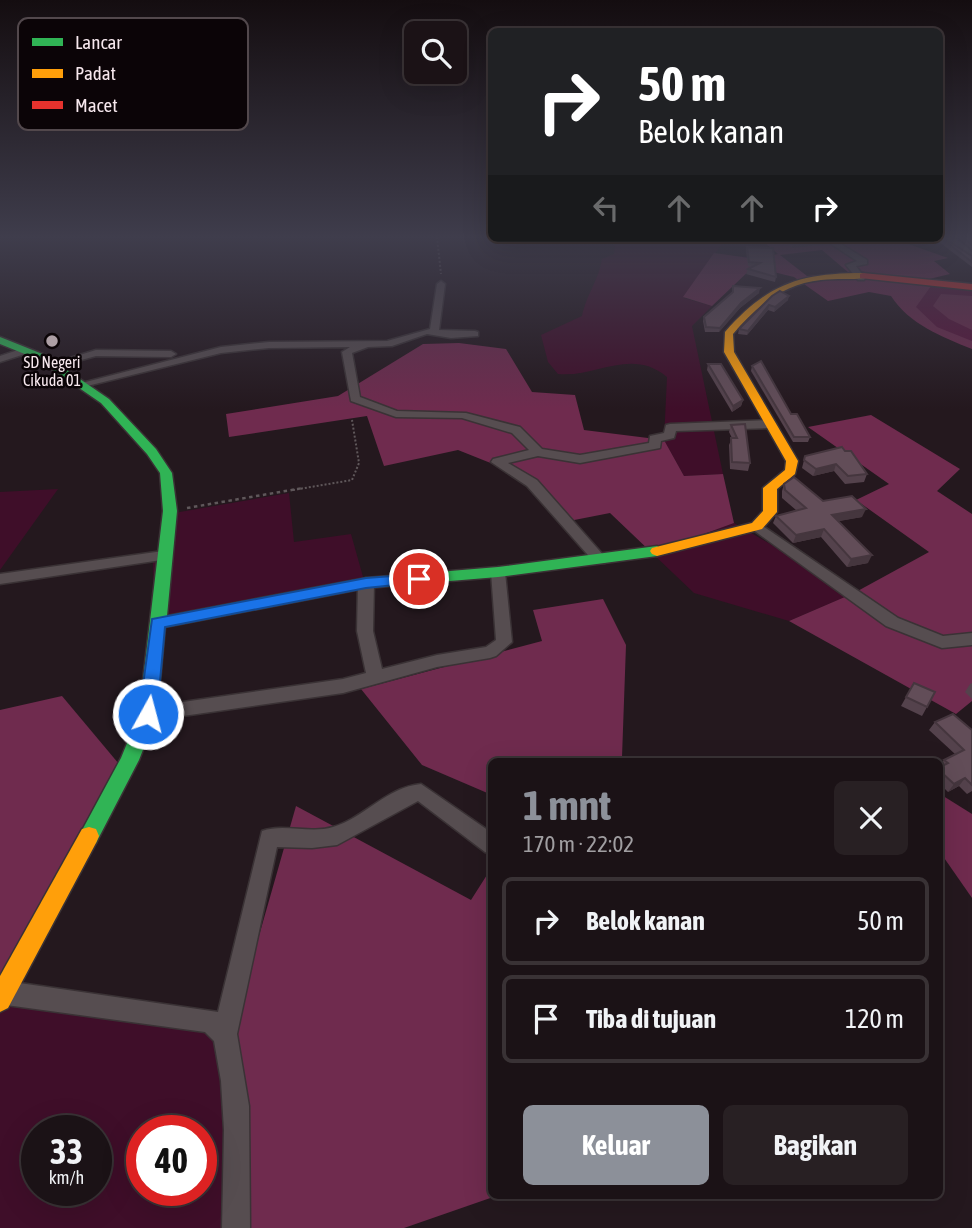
<!DOCTYPE html>
<html lang="id">
<meta charset="utf-8">
<style>
body{margin:0;font-family:"Asap Condensed",sans-serif;background:#282023;color:#f1f3f6;height:100vh;display:flex;flex-direction:column;font-size:26px;white-space:nowrap}
*{box-sizing:border-box;margin:0}
p{font-size:23px;color:#a09ea1}
.icon{flex:none;width:38px;height:38px;fill:none;stroke:currentColor;stroke-width:2;stroke-linecap:round;stroke-linejoin:round}
.map{position:relative;flex:1;overflow:hidden}
.sheet{position:absolute;left:488px;top:758px;width:455px;height:441px;display:flex;flex-direction:column;background:#1b1216;border-radius:10px;box-shadow:0 7px 28px #0002,0 0 0 2px #393235}
.sheet>*{flex:none}
.banner{position:absolute;left:488px;top:28px;width:455px;height:214px;border-radius:10px;box-shadow:0 7px 28px #0002,0 0 0 2px #393235;background:#202124;color:#fff;overflow:hidden}
.buttons{position:absolute;left:404px;top:21px;display:grid;gap:14px}
.buttons a{display:grid;place-items:center;width:63px;height:63px;border-radius:10px;background:#1b1216;box-shadow:0 7px 28px #0002,0 0 0 2px #393235;font-size:35px}
.speed{position:absolute;left:21px;top:1115px;display:flex;gap:14px;font-size:35px;font-weight:700;text-align:center}
.speed>*{display:grid;place-content:center;width:91px;height:91px;border-radius:50%;background:#1b1216;box-shadow:0 7px 28px #0002,0 0 0 2px #393235;line-height:1}
.speed small{font-size:18px;font-weight:400}
.speed .limit{border:10px solid #d22;background:#fff;color:#111}
.pin{position:absolute;display:grid;place-items:center;width:60px;height:60px;color:#fff;margin:-30px;border:4px solid #fff;border-radius:50%;box-shadow:0 2px 7px #0007}
.me{position:absolute;width:77px;margin:-38px;rotate:7deg;stroke-linejoin:round;filter:drop-shadow(0 0 5px #0008)}
.turn{display:flex;align-items:center;gap:24px;height:147px;padding:0 35px;font-size:32px}
.turn .icon{width:91px;height:91px;stroke-width:2.5}
.turn b{display:block;font-size:49px;line-height:60px}
.lanes{display:flex;align-items:center;height:66px;padding:0 35px;background:#0003;justify-content:center;gap:35px;direction:ltr}
.lanes .off{opacity:.35}
.round{display:grid;place-items:center;flex:none;width:74px;height:74px;border-radius:10px;background:#282023}
.overview{display:flex;align-items:center;justify-content:space-between;height:119px;padding:0 35px}
h1{font-size:42px;font-weight:700;line-height:52px;color:#8c9099}
.action{display:flex;gap:14px;margin-top:auto;padding:14px 35px}
.action a{flex:1;height:80px;border-radius:10px;background:#8c9099;color:#fff;font-size:28px;font-weight:700;line-height:80px;text-align:center}
.action a+a{background:#282023;color:#f1f3f6}
ul{padding:0;list-style:none}
li{display:flex;align-items:center;gap:21px;height:88px;margin:0 14px 10px;padding:0 21px;border:4px solid #393235;border-radius:10px}
li div{flex:1}
li b{display:block;font-size:26px}
li em{font-style:normal}
.map>svg:first-child{display:block}
.green{fill:#3f0e29;fill-rule:evenodd}
.forest{fill:#6f2b4e;fill-rule:evenodd}
.lines{fill:none;stroke-linecap:round;stroke-linejoin:round}
.river{fill:#5b143c;fill-rule:evenodd}
.street-casing{stroke:#3a3235;stroke-width:3}
.fast-casing{stroke:#3a3235;stroke-width:3}
.slow-casing{stroke:#3a3235;stroke-width:3}
.jam-casing{stroke:#3a3235;stroke-width:3}
.path-far1{stroke:#5f575a;stroke-width:2;stroke-dasharray:2 2;stroke-linecap:butt}
.path{stroke:#5f575a;stroke-width:2.5;stroke-dasharray:3.5 3.5;stroke-linecap:butt}
.street{fill:#564d50;fill-rule:evenodd}
.fast{fill:#30b455;fill-rule:evenodd}
.slow{fill:#ff9f0a;fill-rule:evenodd}
.jam{fill:#e5322d;fill-rule:evenodd}
.wall{fill:#54424c}
.shaded-wall{fill:#45363e}
.building{fill:#624d58;stroke:#45363e;stroke-width:2}
.route{fill:#1a73e8;stroke:#114b97;stroke-width:2}
.poi-dot{fill:#ad9fa5;stroke:#0b0407;stroke-width:2.5}
.labels{text-anchor:middle;dominant-baseline:central;stroke-width:5;stroke-linejoin:round;paint-order:stroke}
.far-poi-label{font-size:16px;fill:#f7e8ee;stroke:#0b0407}
.key{fill:#0b0407;stroke:#52484c;stroke-width:2}
.key-label{font-size:19px;fill:#f7e8ee}
</style>
<div class="map">
<svg width="972" height="1228" viewBox="0 0 972 1228">
<rect width="100%" height="100%" fill="#24181e"/>
<g class="green">
<path d="M607 238H726L684 298 712 306 692 326 723 474 684 476 664 440 667 377C631 347 596 378 558 374L548 362 541 335 582 316C587 293 598 282 602 259L614 254 615 246Z"/>
<polygon points="58,489 0,570 0,492"/>
<polygon points="289,493 294,542 351,534 365,584 154,624 153,560 174,513"/>
<polygon points="734,523 854,593 789,621 694,593 652,553"/>
<path d="M0 1001 233 1027 239 1228H0ZM37 1130H96V1190H37ZM142 1130H201V1190H142Z"/>
</g>
<g class="forest">
<path d="M777 238H891L948 258 934 261 950 274 925 280 972 285V349C942 337 909 324 891 296L869 292 828 301 794 277 753 267 712 306 683 297 714 253 757 259 778 254 762 240ZM822 250 849 273 807 276 780 255Z"/>
<polygon points="459,343 506,349 532,392 575,395 584,430 664,440 684,476 723,474 734,523 652,553 610,513 559,523 523,476 458,450 384,466 367,416 229,437 226,414 338,396 423,344"/>
<polygon points="871,415 960,469 937,491 972,514 972,701 956,714 789,621 854,593 929,552 856,500 889,484 808,427"/>
<polygon points="603,599 626,645 622,757 657,761 492,761 492,795 422,765 361,689 542,641 533,610"/>
<polygon points="62,696 124,770 0,992 0,710"/>
<polygon points="940,794 972,814 972,898 940,852"/>
<polygon points="296,806 471,900 492,867 492,1195 499,1195 404,1228 239,1228 233,1027"/>
</g>
<g class="lines">
<polygon class="river" points="937,284 972,286 972,296 941,294 933,306 949,319 972,330 972,341 937,327 916,307 931,286"/>
<g class="street-casing">
<g id="street">
<path d="M940 237C955 237 962 242 972 252V258L955 245Z"/>
<polygon points="822,238 831,238 867,260 867,264 856,266 865,278 864,280 858,280 846,265 857,261"/>
<polygon points="441,281 445,284 439,330 475,331 478,332 478,336 451,338 427,334 392,346 368,347 352,353 360,397 397,411 466,413 520,427 542,449 580,455 649,443 650,436 664,433 666,425 670,424 770,420 776,424 770,428 676,431 674,438 661,441 660,448 580,463 538,456 508,463 537,480 605,557 607,560 605,563 595,563 527,486 491,462 493,459 529,450 512,433 462,418 396,417 351,401 342,352 350,347 269,348 221,353 83,387 78,384 221,347 269,342 387,341 430,329 437,284"/>
<polygon points="24,348 29,351 28,353 0,362 0,356"/>
<polygon points="96,350 171,351 176,354 171,357 96,356 52,368 47,365"/>
<polygon points="757,522 898,618 943,636 972,633 972,645 942,648 886,626 752,529 750,526"/>
<polygon points="163,551 170,556 168,559 0,584 0,574"/>
<polygon points="498,567 505,572 512,642 496,656 490,658 437,667 343,693 148,721 142,719 139,714 142,709 148,707 343,679 366,673 357,631 358,583 366,578 374,583 373,631 382,669 437,655 486,647 496,640 491,572"/>
<path d="M421 784 492 833V854L485 852 418 801 337 845 312 848 277 847 237 1034 249 1106 250 1228H222L224 1130 221 1081 214 1041 205 1032 6 1005 0 1002V984L6 981 218 1012 262 831C284 823 310 834 333 827 364 818 387 787 421 784Z"/>
</g>
</g>
<g class="fast-casing">
<polygon id="fast" points="0,337 45,355 109,399 156,449 172,473 177,511 167,616 366,578 498,567 657,546 664,551 657,556 498,577 366,588 165,627 157,714 139,760 96,843 89,845 82,843 79,836 121,758 139,714 163,511 160,473 147,454 101,403 37,359 0,344"/>
</g>
<g class="slow-casing">
<g id="slow">
<path d="M863 273 866 274V278C851 280 836 278 821 280 783 284 757 306 733 334L734 352 798 461 795 474 777 489V512L762 529 657 556 652 554 650 551 652 548 752 523 763 511V488L785 470 786 461 724 352 725 332C767 284 800 273 863 273Z"/>
<polygon points="89,827 96,829 99,836 96,843 8,1008 0,1012 0,976 82,829"/>
</g>
</g>
<g class="jam-casing">
<polygon id="jam" points="863,273 972,284 972,290 860,278 860,274"/>
</g>
<g class="path-far1">
<polyline points="437,237 441,274"/>
<polyline points="293,490 352,480 359,463 352,420"/>
</g>
<polyline class="path" points="187,508 303,488"/>
<use href="#street" class="street"/>
<use href="#fast" class="fast"/>
<use href="#slow" class="slow"/>
<use href="#jam" class="jam"/>
</g>
<g class="wall">
<polygon points="950,237 972,237 972,250 959,238"/>
<polygon points="782,238 824,238 828,241 827,244 792,248"/>
<polygon points="934,238 940,238 972,256 972,267"/>
<polygon points="747,247 776,277 775,282 746,274 748,269 752,267 748,266 746,251"/>
<polygon points="733,286 759,293 740,308 719,332 705,332 703,321 704,317 732,293"/>
<polygon points="772,296 788,300 774,312 768,310 747,335 738,334 739,329"/>
<polygon points="708,364 743,400 741,406 732,412 707,370"/>
<polygon points="752,366 810,437 808,442 793,442 751,371"/>
<polygon points="731,425 750,463 748,471 730,469 729,445 732,438 729,432"/>
<polygon points="845,451 867,474 864,482 845,484 834,471 813,476 802,468 805,456"/>
<polygon points="784,484 862,517 838,521 868,563 847,567 821,537 793,543 773,523 776,516 796,510 782,498 782,491"/>
<polygon points="914,683 927,707 922,716 901,706"/>
<polygon points="972,683 972,699 965,692 970,684"/>
<polygon points="935,722 972,730 972,791 967,794 959,786 948,792 940,784 940,766 944,760 955,754 929,730"/>
</g>
<g class="shaded-wall">
<polygon points="828,241 827,244 792,248 793,244"/>
<polygon points="760,288 759,293 740,308 719,332 720,328 741,303"/>
<polygon points="789,296 788,300 774,312 775,307"/>
<polygon points="769,305 768,310 747,335 748,331"/>
<polygon points="743,400 741,406 732,412 733,406"/>
<polygon points="836,464 834,471 813,476 816,469"/>
<polygon points="866,509 862,517 829,523 832,515"/>
<polygon points="824,529 821,537 793,543 796,535"/>
<polygon points="872,555 868,563 847,567 851,559"/>
<polygon points="965,778 959,786 948,792 954,784"/>
</g>
<g class="building">
<polygon points="940,237 942,237 972,256 972,262"/>
<polygon points="963,237 972,237 972,245"/>
<polygon points="787,238 824,238 828,241 793,244"/>
<polygon points="747,247 773,248 776,277 748,269 760,263 749,262"/>
<polygon points="733,286 760,288 741,303 720,328 706,327 704,317 733,292"/>
<polygon points="780,291 789,296 775,307 769,305 748,331 739,329 772,296"/>
<polygon points="761,361 791,414 797,414 810,437 794,437 752,366"/>
<polygon points="708,364 721,364 743,400 733,406"/>
<polygon points="745,424 750,463 732,462 731,438 737,438 731,425"/>
<polygon points="842,447 845,451 851,451 867,474 848,476 836,464 816,469 804,460 805,456"/>
<polygon points="794,477 823,501 852,496 866,509 832,515 872,555 851,559 824,529 796,535 776,516 806,508 785,490 784,484"/>
<polygon points="914,683 935,692 927,707 906,697"/>
<polygon points="953,714 972,730 972,785 965,778 954,784 940,771 940,767 948,763 944,760 964,750 935,722"/>
</g>
<linearGradient id="sky" x2="0" y2="1"><stop stop-color="#140d10"/><stop offset="0.58" stop-color="#3f3d4c"/><stop offset="1" stop-color="#3f3d4c" stop-opacity="0"/></linearGradient>
<rect width="972" height="409" fill="url(#sky)"/>
<polygon class="route" points="419,574 426,579 424,582 366,588 165,627 157,714 148,721 139,714 152,619 366,578"/>
<circle class="poi-dot" cx="52" cy="341" r="7"/>
<g class="labels">
<g class="far-poi-label">
<text x="52" y="362">SD Negeri<tspan x="52" dy="18">Cikuda 01</tspan></text>
</g>
</g>
<rect x="18" y="18" width="230" height="112" rx="10" class="key"/>
<rect x="32" y="38" width="31" height="8" fill="#30b455"/>
<rect x="32" y="69" width="31" height="9" fill="#ff9f0a"/>
<rect x="32" y="101" width="31" height="8" fill="#e5322d"/>
<g class="key-label">
<text x="75" y="49">Lancar</text>
<text x="75" y="80">Padat</text>
<text x="75" y="112">Macet</text>
</g>
</svg>
<div class="buttons">
<a><svg class="icon" aria-label="search" viewBox="0 0 24 24"><circle cx="10" cy="10" r="6"/><path d="M15 15l6 6"/></svg></a>
</div>
<div class="speed"><div>33<small>km/h</small></div><div class="limit">40</div></div>
<div class="pin" style="left:419px;top:579px;background:#d93025"><svg class="icon" aria-label="arrive" viewBox="0 0 24 24"><path d="M6 21V4h12l-3 4 3 4H6"/></svg></div>
<svg class="me" style="left:148px;top:714px" viewBox="-20 -20 40 40"><circle r="17" fill="#1a73e8" stroke="#fff" stroke-width="3"/><path d="M0-11L8 9 0 5-8 9z" fill="#fff"/></svg>
<div class="banner">
<div class="turn"><svg class="icon" aria-label="right" viewBox="0 0 24 24"><path d="M7 20v-9h11M14 6l5 5-5 5"/></svg><div><b>50 m</b>Belok kanan</div></div>
<div class="lanes"><svg class="icon off" aria-label="left" viewBox="0 0 24 24"><path d="M17 20v-9H6M10 6l-5 5 5 5"/></svg><svg class="icon off" aria-label="ahead" viewBox="0 0 24 24"><path d="M12 20V5M6 11l6-6 6 6"/></svg><svg class="icon off" aria-label="ahead" viewBox="0 0 24 24"><path d="M12 20V5M6 11l6-6 6 6"/></svg><svg class="icon" aria-label="right" viewBox="0 0 24 24"><path d="M7 20v-9h11M14 6l5 5-5 5"/></svg></div>
</div>
<section class="sheet">
<div class="overview"><div><h1>1 mnt</h1><p>170 m · 22:02</p></div><a class="round"><svg class="icon" aria-label="close" viewBox="0 0 24 24"><path d="M6 6l12 12M18 6L6 18"/></svg></a></div>
<ul>
<li><svg class="icon" aria-label="right" viewBox="0 0 24 24"><path d="M7 20v-9h11M14 6l5 5-5 5"/></svg><div><b>Belok kanan</b></div><em>50 m</em></li>
<li><svg class="icon" aria-label="arrive" viewBox="0 0 24 24"><path d="M6 21V4h12l-3 4 3 4H6"/></svg><div><b>Tiba di tujuan</b></div><em>120 m</em></li>
</ul>
<div class="action"><a>Keluar</a><a>Bagikan</a></div>
</section>
</div>
